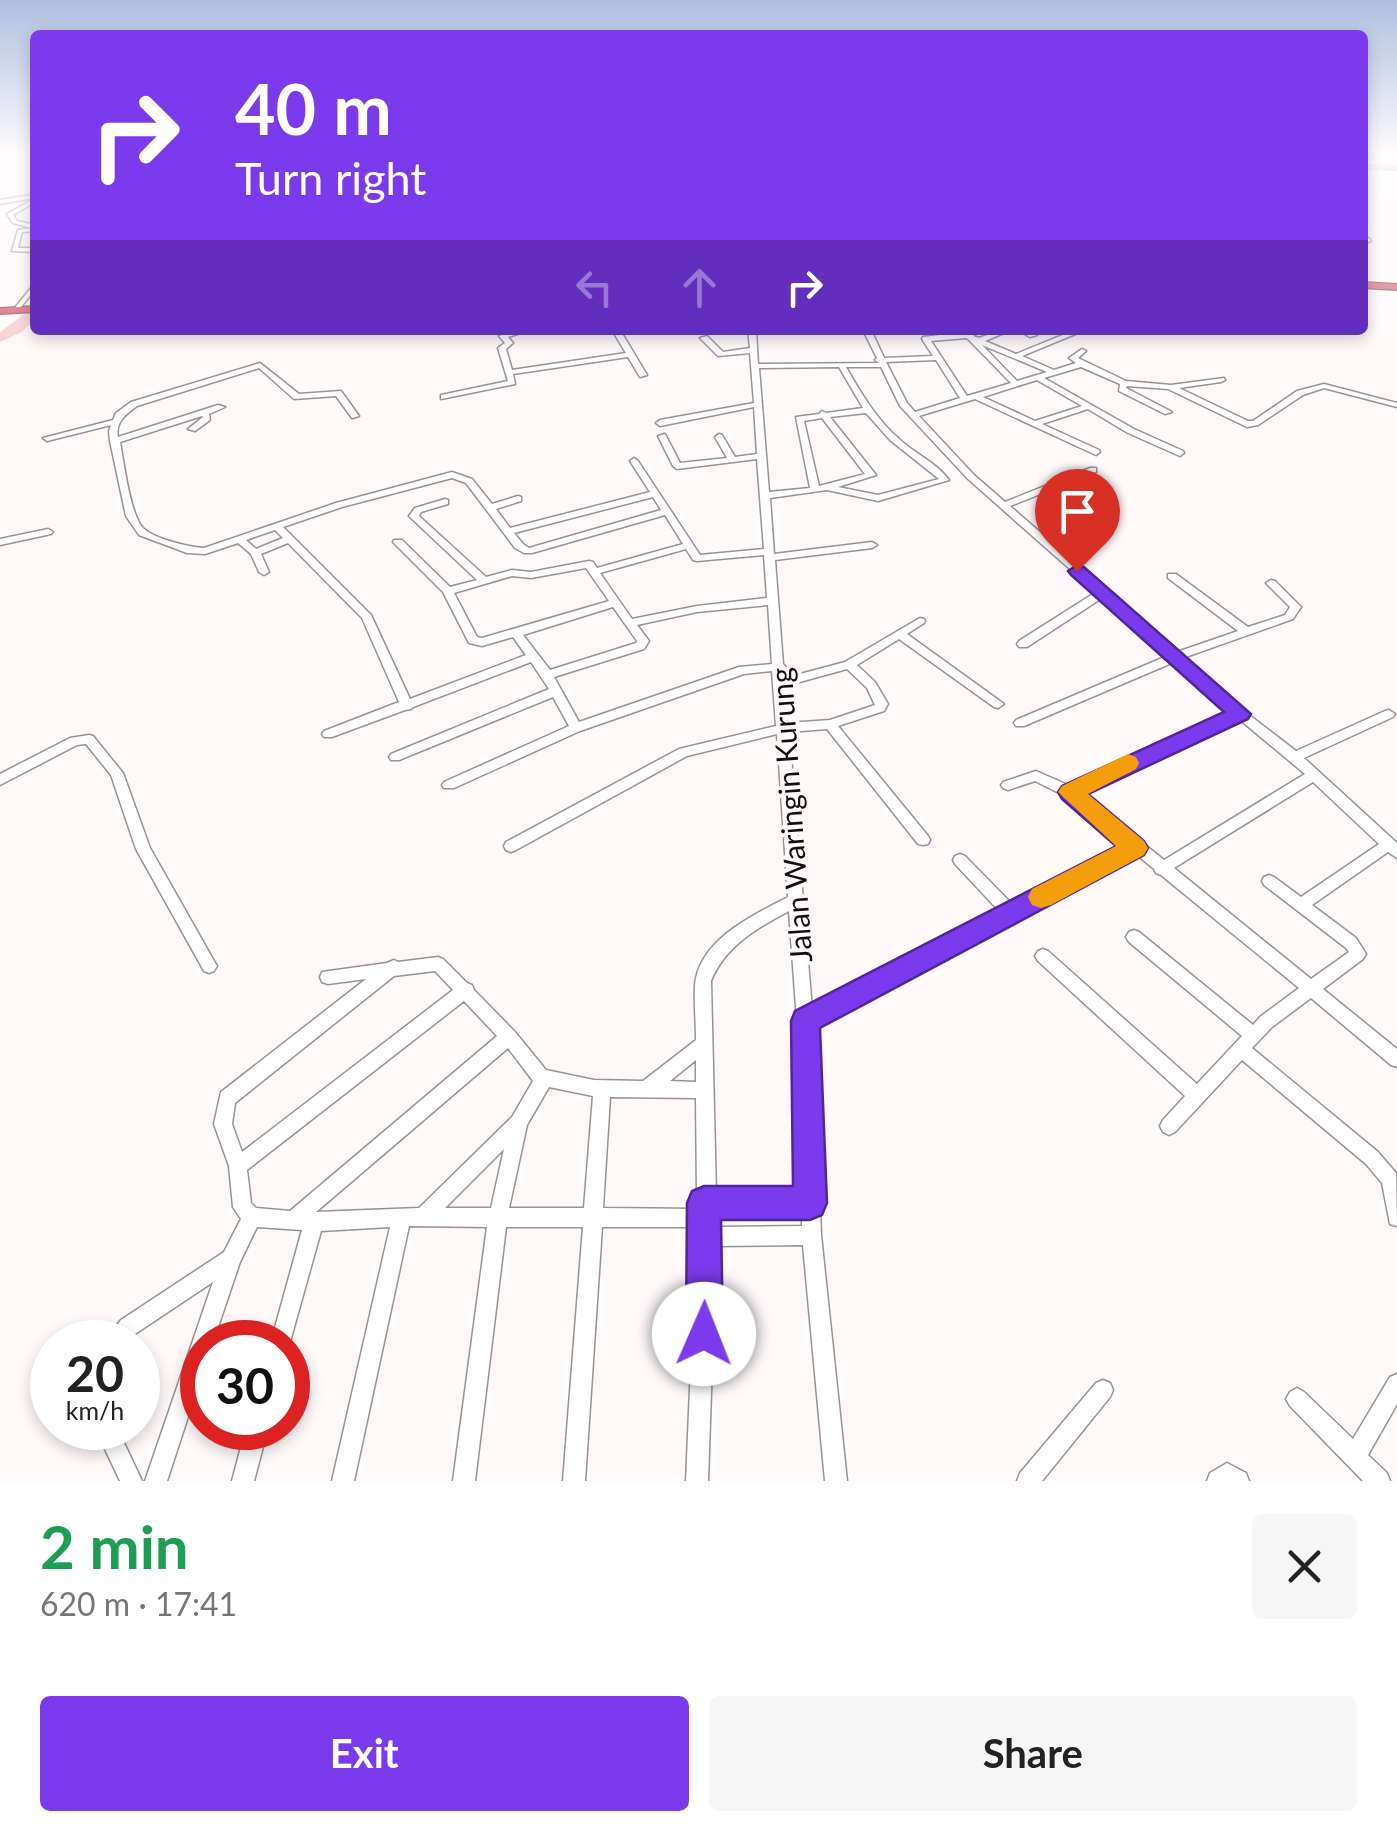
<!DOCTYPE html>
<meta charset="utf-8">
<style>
body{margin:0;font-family:Lato,sans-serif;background:#f6f6f6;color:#222;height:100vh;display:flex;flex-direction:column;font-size:38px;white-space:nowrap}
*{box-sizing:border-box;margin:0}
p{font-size:32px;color:#767676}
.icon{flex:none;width:55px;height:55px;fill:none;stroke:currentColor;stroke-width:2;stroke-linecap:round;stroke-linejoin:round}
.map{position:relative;height:1481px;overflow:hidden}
.sheet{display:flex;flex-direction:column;background:#fff;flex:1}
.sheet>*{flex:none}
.guide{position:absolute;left:30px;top:30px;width:1338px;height:305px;border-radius:10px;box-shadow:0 5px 15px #0003;background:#7c3aed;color:#fff;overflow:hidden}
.speed{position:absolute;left:30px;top:1320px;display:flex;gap:20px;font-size:50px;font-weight:700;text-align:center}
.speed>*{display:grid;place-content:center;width:130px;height:130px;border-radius:50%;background:#fff;box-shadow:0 5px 15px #0003;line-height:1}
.speed small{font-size:25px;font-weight:400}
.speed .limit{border:15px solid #d22;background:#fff;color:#111}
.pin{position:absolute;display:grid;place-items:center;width:85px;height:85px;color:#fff;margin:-102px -42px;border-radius:50% 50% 50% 0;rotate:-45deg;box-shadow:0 0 10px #0007}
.pin .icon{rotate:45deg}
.me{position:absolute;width:110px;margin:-55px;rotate:1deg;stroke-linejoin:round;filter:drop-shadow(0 0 8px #0008)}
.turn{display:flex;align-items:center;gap:35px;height:210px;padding:0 40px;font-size:45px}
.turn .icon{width:130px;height:130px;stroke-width:2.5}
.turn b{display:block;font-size:70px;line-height:85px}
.lanes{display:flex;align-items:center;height:95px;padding:0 40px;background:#0003;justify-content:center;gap:50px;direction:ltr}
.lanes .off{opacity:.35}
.round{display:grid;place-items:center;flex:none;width:105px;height:105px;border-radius:10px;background:#f6f6f6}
.head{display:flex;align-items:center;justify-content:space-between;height:170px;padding:0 40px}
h1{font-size:60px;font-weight:700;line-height:75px;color:#1e9e55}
.button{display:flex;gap:20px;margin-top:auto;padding:20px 40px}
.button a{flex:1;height:115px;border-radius:10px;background:#7c3aed;color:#fff;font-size:40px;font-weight:700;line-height:115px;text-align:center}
.button a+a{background:#f6f6f6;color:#222}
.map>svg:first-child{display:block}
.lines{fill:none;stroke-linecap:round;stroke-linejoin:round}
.river{fill:#f9ced2;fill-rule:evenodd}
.minor-casing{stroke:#999494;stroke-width:3}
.highway-casing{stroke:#904552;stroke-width:2}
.minor{fill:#fff;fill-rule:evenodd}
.highway{fill:#d46276;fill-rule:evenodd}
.route{fill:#7c3aed;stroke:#51269a;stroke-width:2.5}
.slow{fill:#f59e0b}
.labels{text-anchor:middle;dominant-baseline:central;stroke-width:8;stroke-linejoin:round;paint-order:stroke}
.street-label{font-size:30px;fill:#110f0f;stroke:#fff9fa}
</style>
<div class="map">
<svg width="1397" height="1481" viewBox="0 0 1397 1481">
<rect width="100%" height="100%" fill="#fff9fa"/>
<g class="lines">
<polygon class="river" points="35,306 35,318 22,332 0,342 0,332"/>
<g class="minor-casing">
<g id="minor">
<polygon points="32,195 34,198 0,204 0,200"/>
<polygon points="30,201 35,202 13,215 17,221 35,225 35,231 22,232 18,248 35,248 35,252 12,251 18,230 32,228 13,223 7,214"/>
<polygon points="1369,238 1371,241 1362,244 1362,240"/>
<polygon points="35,283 35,289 18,311 14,311 14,309"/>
<polygon points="518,330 530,330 508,337 513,343 506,349 512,370 626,353 612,330 620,330 647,375 640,377 628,357 513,374 515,384 441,399 441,395 508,381 498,348 505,343 499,336"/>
<path d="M748 330H756L758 364 879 363 875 360 877 358 863 330H871L884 358 933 356 922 339 923 337 983 330 973 336 979 338 1001 330H1011L985 341 1016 354 1075 330H1085L1022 356 1054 370 1076 363 1069 358 1082 349 1086 351 1078 358 1126 381 1171 385 1224 378 1225 380 1221 382 1179 388 1248 421H1253L1297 391 1324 384 1397 403V407L1324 388 1303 395 1258 425 1247 427 1168 389 1127 386 1126 388 1172 412 1165 414 1119 391 1120 384 1081 367 1044 378 1134 429 1183 451 1184 453 1180 456 1128 433 1088 409 1042 424 1099 450 1100 452 1096 455 975 399 919 416 974 475 1005 502 1090 468H1096V472L1010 506 1177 652 1238 631 1168 578V574H1176L1248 627 1285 615 1290 607 1266 583 1271 580 1275 581 1301 607 1293 619 1183 658 1244 711 1296 751 1385 711 1389 710 1395 714 1393 717 1304 758 1397 843V858L1388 852 1312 905 1356 938 1366 954 1363 959 1323 989 1397 1049V1067L1391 1065 1311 998 1272 1027 1252 1048 1378 1152 1396 1173 1397 1226 1390 1224 1382 1183 1366 1164 1242 1060 1175 1132 1169 1135 1163 1132 1160 1126 1163 1120 1185 1096 1038 961 1035 956 1038 951 1043 949 1048 951 1197 1084 1242 1036 1129 942 1126 937 1129 932 1134 930 1139 932 1253 1025 1260 1017 1299 988 1161 875 1156 873 1154 869 1136 854 813 1025 821 1235 847 1481H825L803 1245 716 1246 708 1481H686L697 1227H602L585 1481H563L583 1227H506L475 1481H453L487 1227 409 1226 354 1481H332L390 1227 321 1231 288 1349V1342H271L302 1230 257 1227 240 1262 213 1342H202V1374L167 1481H145L213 1282 135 1334 128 1342H106L109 1335 121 1320 224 1252 241 1219 233 1207 229 1166 214 1124 221 1092 366 979 328 984 322 982 320 977 322 972 387 963 394 960 398 962 438 957 443 959 467 983 472 985 474 990 515 1032 546 1070 594 1080 643 1081 696 1040C696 1022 694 1003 695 985 699 940 753 915 788 897L777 734 687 756 516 850 511 852 506 850 504 846 506 842 679 749 776 726 772 671 744 674 580 731 454 788H444L442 785 444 782 569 726 553 697 399 760H391L389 757 391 754 549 689 531 662 413 707 411 709 405 710 332 737H324L322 734 324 731 399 702 362 618 288 543 261 554 269 572 264 575 259 572 251 554 238 543 205 554 187 553 139 535 126 516 110 441 109 431 111 425 47 441 43 438 113 420 116 413 131 402 260 363 299 394 341 391 359 416 352 418 336 396 294 399 259 368 137 406C126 414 115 422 118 437L218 405 225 407 209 414 210 420 195 431 188 429 203 417 202 416 120 442C124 463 130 514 143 528 154 539 189 547 204 548L336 503 452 472 472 479 492 504 518 496 521 497V501L496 509 510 528 650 492 630 461 634 458 638 461 700 555 764 549 757 459 677 469 673 466 658 436 665 434 680 463 727 458 715 437 719 434 722 435 735 457 757 454 754 407 660 426 656 423 660 420 754 403 750 353 718 356 700 338 707 336 723 352 750 348ZM966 338 968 339 1011 383 967 396 931 341ZM982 345 1047 372 1017 381ZM936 360 960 398 915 412 907 403 886 362ZM839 367 863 408 826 413 822 411 819 414 796 417 810 488 769 492 759 368ZM846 367H881L900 406 968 479 1096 592 1019 641 1017 644 1019 647H1027L1102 598 1167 656 1016 720 1014 723 1016 726H1024L1174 662 1231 713 1114 763 1070 786 1036 771 1003 782 1001 785 1003 788 1008 790 1035 781 1065 796 1127 846 1013 905 965 856 960 854 955 856 953 860 955 864 1000 912 812 1009 789 732 827 729 918 844 923 845 928 844 930 840 928 836 838 726 884 711 888 704 875 682 857 665 899 639 994 707 998 708 1004 704 907 634 924 623 925 621 924 619 920 618 845 662 785 678 784 670 786 667 783 664 775 560 872 548 877 545 872 542 774 554 770 498 827 490 878 501 949 480C937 463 914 453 899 439 876 419 861 393 846 367ZM1037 380 1082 406 1035 421 983 397ZM866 413 890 440 939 479 878 495 838 487 876 475 830 417ZM822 418 865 474 819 486 804 421ZM452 478 466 483 515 548 524 553H532L665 515 683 544 597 568 593 562 589 561 531 572 512 570 486 577 419 516 421 512 448 504V500L445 499 415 508 409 516 411 518 477 580 450 587 402 540H394L393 542 443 592 469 643 482 646 513 637 526 655 410 699 371 615 283 527 342 507ZM653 497 661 510 529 548 523 544 514 533ZM275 530 283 538 256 549 246 540ZM686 549 693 560 697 561 764 555 767 598 697 606 632 619 600 573ZM586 568 609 601 482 638 477 637 454 593 512 576 531 578ZM768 605 772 664 739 667 579 722 554 677 644 649 649 641 637 625 697 612ZM613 607 637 641 636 643 550 670 523 635ZM847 669 867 688 875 705 830 720 788 723 785 686ZM1239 719 1305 774 1164 860 1080 793 1124 769ZM1313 782 1379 844 1301 897 1274 877 1269 875 1264 877 1262 881 1264 885 1346 948 1349 952 1311 979 1174 868ZM789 911 797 1021 801 1194H716L711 981C725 946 757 928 789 911ZM435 971 453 990 242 1152 232 1124 235 1103 394 976ZM464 1001 497 1036 290 1211 256 1208 251 1203 247 1170ZM508 1048 533 1081 512 1117 419 1208 316 1212ZM696 1060V1082L670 1081ZM549 1087 593 1096 584 1208H509L527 1125ZM610 1097 696 1098 697 1197 695 1203 697 1209 603 1208ZM504 1149 491 1208H445ZM716 1212H802V1226L716 1227Z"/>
<polygon points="1018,330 1028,330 1037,335 1030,337"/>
<polygon points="48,529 53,532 51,534 0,545 0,539"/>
<polygon points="89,735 93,736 123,773 150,848 214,961 217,966 214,971 209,973 204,971 136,849 111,775 86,744 77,745 0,785 0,774 70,738"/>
<polygon points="1397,1374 1397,1404 1368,1455 1387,1473 1390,1481 1363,1481 1290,1406 1286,1399 1290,1392 1297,1388 1304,1392 1353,1439 1390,1377"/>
<polygon points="1103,1380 1110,1383 1113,1390 1110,1397 1042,1481 1017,1481 1020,1473 1096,1383"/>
<polygon points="95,1428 117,1428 142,1481 120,1481"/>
<polygon points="246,1428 268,1428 254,1481 232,1481"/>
<polygon points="1227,1463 1246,1473 1249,1481 1207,1481 1210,1473"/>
</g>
</g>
<g class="highway-casing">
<g id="highway">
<polygon points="1362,165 1397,166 1397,170 1362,169"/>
<polygon points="1362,282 1397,284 1397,290 1362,288"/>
<polygon points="35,306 35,312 0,314 0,308"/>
</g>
</g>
<use href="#minor" class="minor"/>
<use href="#highway" class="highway"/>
</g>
<linearGradient id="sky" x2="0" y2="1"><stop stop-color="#afbedf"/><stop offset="0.43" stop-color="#fffcfd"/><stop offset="1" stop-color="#fffcfd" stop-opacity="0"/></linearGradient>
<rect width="1397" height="363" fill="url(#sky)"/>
<polygon class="route" points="1077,565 1084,567 1251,714 1248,719 1088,794 1144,841 1148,848 1144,855 820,1028 827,1203 822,1215 810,1220 721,1220 723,1334 717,1348 704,1353 691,1348 686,1334 687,1203 692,1191 704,1186 793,1186 791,1021 795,1011 1116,846 1062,799 1058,792 1062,786 1224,712 1071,575 1068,571"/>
<polygon class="slow" points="1128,754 1136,757 1139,763 1136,769 1088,794 1144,841 1148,848 1144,855 1051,905 1041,908 1032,905 1028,897 1032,889 1116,846 1058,792 1062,786"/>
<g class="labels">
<g class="street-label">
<text transform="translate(790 815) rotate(-94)">Jalan Waringin Kurung</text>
</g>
</g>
</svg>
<div class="speed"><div>20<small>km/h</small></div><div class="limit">30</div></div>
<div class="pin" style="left:1077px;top:571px;background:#d93025"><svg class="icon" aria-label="arrive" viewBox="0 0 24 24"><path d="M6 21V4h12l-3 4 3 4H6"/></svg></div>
<svg class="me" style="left:704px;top:1334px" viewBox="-20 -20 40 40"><circle r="19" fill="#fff"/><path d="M0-13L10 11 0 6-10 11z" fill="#7c3aed"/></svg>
<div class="guide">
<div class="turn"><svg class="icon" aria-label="right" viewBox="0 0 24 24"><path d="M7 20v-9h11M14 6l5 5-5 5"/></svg><div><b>40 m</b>Turn right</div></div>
<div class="lanes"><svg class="icon off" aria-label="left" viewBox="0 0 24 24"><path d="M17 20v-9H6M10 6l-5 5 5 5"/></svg><svg class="icon off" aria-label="ahead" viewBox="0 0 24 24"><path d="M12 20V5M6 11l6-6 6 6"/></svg><svg class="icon" aria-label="right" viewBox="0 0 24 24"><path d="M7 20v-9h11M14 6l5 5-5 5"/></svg></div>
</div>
</div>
<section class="sheet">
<div class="head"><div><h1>2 min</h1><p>620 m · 17:41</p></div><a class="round"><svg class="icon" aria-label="close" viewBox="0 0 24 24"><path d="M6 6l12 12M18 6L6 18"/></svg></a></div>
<div class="button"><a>Exit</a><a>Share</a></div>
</section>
